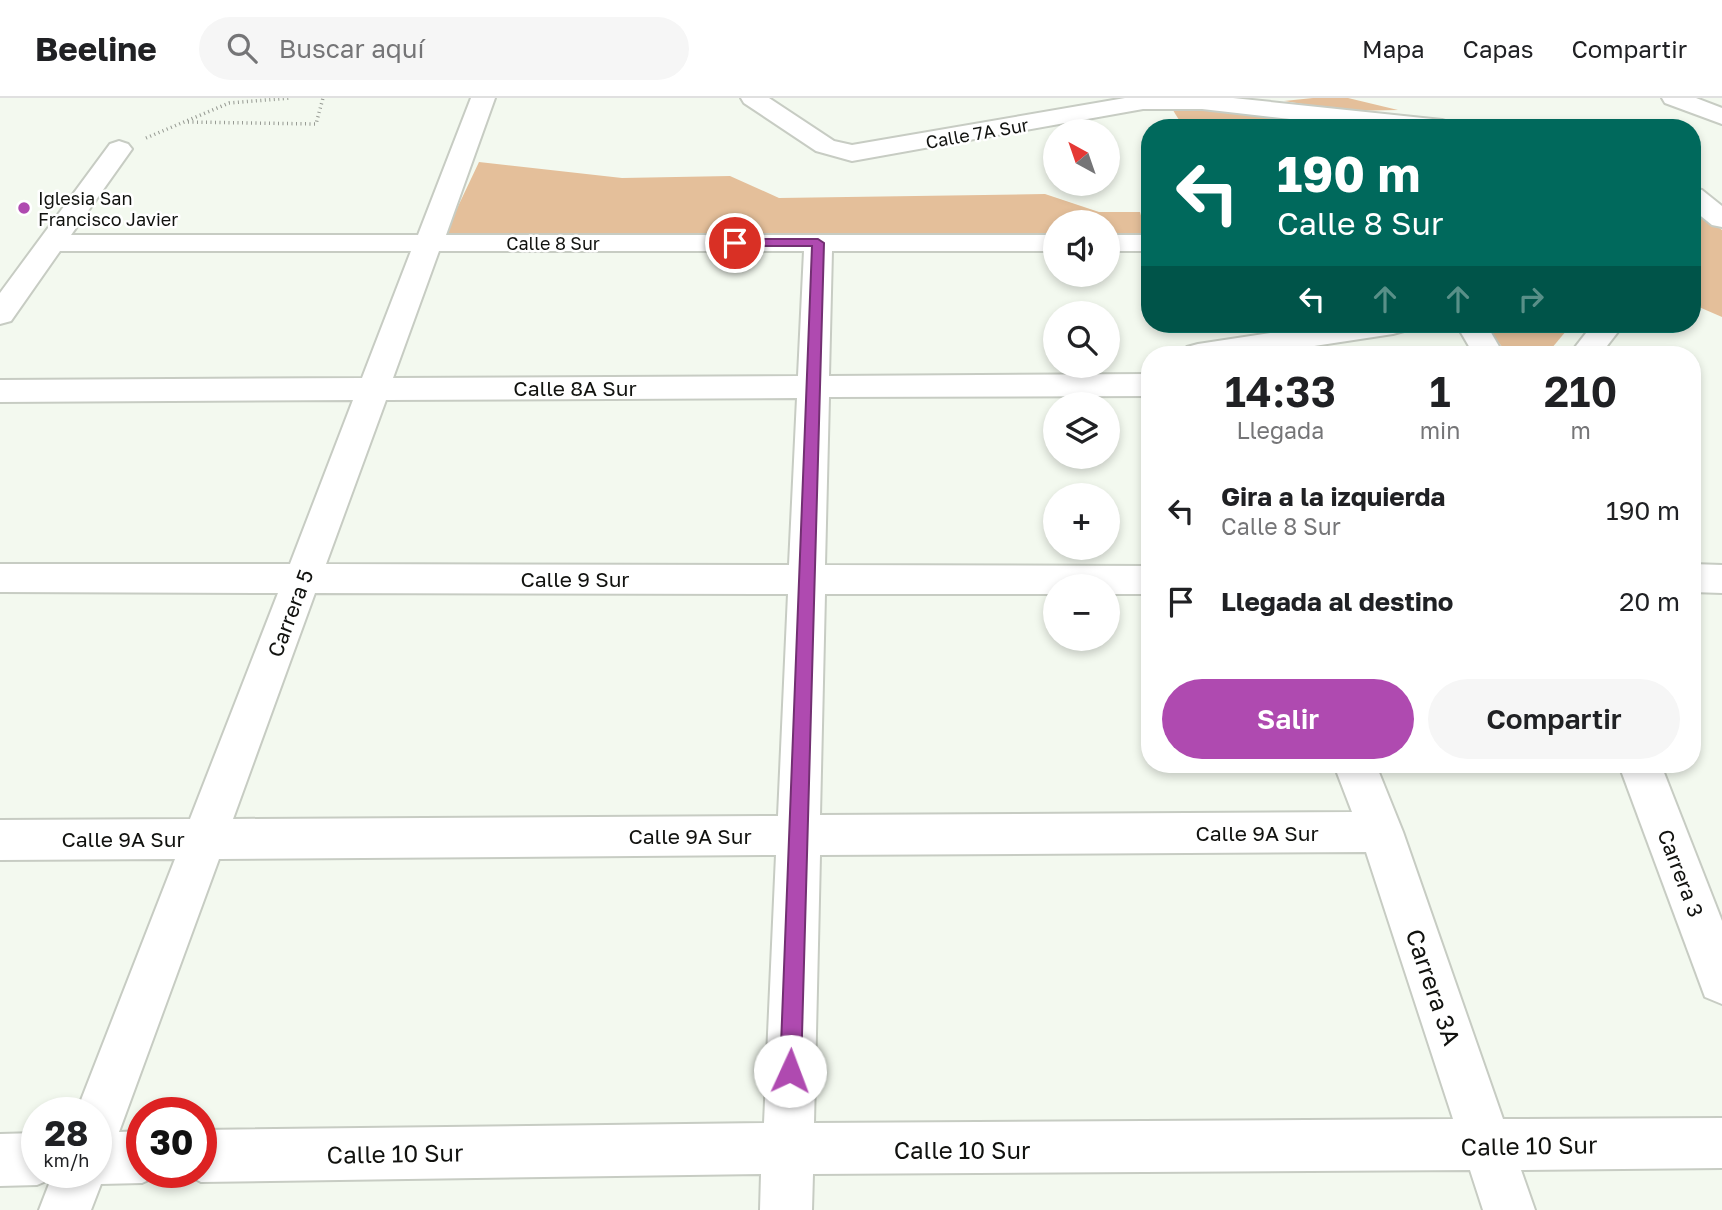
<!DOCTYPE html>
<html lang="es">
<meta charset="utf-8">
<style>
body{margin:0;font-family:"Golos Text",sans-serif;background:#f6f6f6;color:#202124;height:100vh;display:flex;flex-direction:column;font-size:26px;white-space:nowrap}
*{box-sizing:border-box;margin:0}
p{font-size:23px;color:#757577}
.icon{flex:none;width:38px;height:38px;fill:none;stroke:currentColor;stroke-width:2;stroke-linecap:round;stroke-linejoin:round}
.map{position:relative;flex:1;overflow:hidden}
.details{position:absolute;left:1141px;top:248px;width:560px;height:427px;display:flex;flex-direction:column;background:#fff;border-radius:28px;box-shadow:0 4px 10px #0003}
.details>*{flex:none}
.banner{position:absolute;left:1141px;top:21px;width:560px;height:214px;border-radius:28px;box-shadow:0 4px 10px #0003;background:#00695c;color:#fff;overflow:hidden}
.needle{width:46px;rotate:320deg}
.buttons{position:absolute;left:1043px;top:21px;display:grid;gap:14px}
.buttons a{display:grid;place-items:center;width:77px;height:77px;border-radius:50%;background:#fff;box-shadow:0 4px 10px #0003;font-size:35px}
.speed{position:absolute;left:21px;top:999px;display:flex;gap:14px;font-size:35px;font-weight:700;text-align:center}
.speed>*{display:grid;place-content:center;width:91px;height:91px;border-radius:50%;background:#fff;box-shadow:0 4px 10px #0003;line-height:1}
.speed small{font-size:18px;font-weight:400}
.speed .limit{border:10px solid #d22;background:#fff;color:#111}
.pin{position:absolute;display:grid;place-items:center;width:60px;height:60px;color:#fff;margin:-30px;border:4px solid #fff;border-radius:50%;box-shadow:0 2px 7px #0007}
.me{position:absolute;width:77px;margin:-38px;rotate:2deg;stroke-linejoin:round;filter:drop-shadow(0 0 5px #0008)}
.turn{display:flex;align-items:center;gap:24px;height:147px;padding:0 21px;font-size:32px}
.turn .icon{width:91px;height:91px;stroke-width:2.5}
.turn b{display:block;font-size:49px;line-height:60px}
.lanes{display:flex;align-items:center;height:66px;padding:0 21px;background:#0003;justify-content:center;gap:35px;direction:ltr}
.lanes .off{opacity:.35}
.eta{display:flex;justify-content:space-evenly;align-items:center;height:119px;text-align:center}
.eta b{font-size:42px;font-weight:600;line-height:49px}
.action{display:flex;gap:14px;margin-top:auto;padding:14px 21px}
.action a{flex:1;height:80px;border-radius:42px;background:#af4ab0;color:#fff;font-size:28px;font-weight:600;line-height:80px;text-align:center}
.action a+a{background:#f6f6f6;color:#202124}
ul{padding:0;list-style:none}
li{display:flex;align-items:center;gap:21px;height:91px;padding:0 21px}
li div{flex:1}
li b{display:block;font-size:26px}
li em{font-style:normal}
header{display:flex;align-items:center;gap:42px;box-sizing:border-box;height:98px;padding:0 35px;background:#fff;border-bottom:2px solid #e0e0e0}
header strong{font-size:33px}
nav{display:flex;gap:38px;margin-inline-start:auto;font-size:24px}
.search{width:490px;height:63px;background:#f6f6f6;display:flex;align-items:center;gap:18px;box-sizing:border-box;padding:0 24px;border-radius:38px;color:#757577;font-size:26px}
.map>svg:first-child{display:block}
.green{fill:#e4bf9a}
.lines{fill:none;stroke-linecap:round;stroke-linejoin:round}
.minor-casing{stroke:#c7ccc3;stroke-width:4}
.tertiary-casing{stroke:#c7ccc3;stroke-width:4}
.path{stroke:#969a93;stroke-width:3.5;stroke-dasharray:1 3.5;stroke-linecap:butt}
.minor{fill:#fff;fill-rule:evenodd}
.tertiary{fill:#fff;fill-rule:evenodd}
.route{fill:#af4ab0;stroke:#723072;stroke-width:2}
.poi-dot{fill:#af4ab0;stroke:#fff;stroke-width:2.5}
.labels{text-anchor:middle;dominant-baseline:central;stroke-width:5;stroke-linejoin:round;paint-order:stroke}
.far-street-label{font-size:18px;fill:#11120f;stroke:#fff}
.far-poi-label{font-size:18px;fill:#11120f;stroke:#fff;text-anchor:start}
.street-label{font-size:21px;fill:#11120f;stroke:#fff}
.near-street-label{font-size:24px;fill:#11120f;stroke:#fff}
</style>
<header>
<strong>Beeline</strong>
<div class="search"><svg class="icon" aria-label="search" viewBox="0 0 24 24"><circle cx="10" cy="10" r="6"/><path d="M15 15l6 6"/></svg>Buscar aquí</div>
<nav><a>Mapa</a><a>Capas</a><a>Compartir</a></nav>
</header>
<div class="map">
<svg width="1722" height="1112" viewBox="0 0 1722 1112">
<rect width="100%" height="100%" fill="#f3f9ef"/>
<g class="green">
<polygon points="1313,0 1348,0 1398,12 1345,13 1284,3"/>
<polygon points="1171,9 1362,30 1184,30"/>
<polygon points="479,64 622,80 730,78 779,100 1045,96 1099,114 1140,114 1146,136 1108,136 1108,124 1055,124 1055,136 444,138"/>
<polygon points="1692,109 1722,132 1722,219 1692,206"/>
<polygon points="1483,226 1572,226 1546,257 1509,257"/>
</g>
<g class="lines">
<g class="minor-casing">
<g id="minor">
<path d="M471 0H495L446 137H1055V153H832L829 278 1150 276V298L829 299 825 467 1150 468V496H1108V488H1055V496H825L820 717 1352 714 1334 667H1376L1403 734 1503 1021 1722 1020V1070L1521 1072 1535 1112H1483L1470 1072 813 1076 812 1112H760L761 1076 201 1084 182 1074H201V1032L764 1025 776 757 219 761 119 1034 142 1033V1074H161L160 1077 142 1085 101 1086 91 1112H39L51 1081 37 1087 0 1088V1036L37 1035V1074H96V1015H76L175 761 0 762V722L190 721 278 495 0 494V466H290L353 302 0 304V282L362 280 411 153H60L11 223 0 226V195L110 46 119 43 128 46 132 51 71 137H418ZM439 153H804L798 278 393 280ZM797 300 789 467 326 466 386 302ZM315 495 788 496 778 718 233 721ZM1366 754 1453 1021 814 1025 820 757Z"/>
<rect x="1108" y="137" width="42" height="16"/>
<polygon points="1331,226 1408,226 1404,233 1393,236 1255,257 1183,256 1187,249 1198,246"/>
<polygon points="1456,226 1486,226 1504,257 1474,257"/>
<polygon points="1593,226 1624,226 1600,257 1569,257"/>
<polygon points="1692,466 1722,467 1722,495 1692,494"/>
<polygon points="1619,667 1661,667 1722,823 1722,906 1705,899"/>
</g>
</g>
<g class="tertiary-casing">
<g id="tertiary">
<polygon points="741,0 769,0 834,43 852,47 1125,0 1233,0 1442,22 1451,25 1454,30 1370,30 1202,11 1143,11 852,63 816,53 744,5"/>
<polygon points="1662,0 1696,0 1722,10 1722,26 1665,5"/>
<polygon points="1692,90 1702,92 1722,108 1722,129 1712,127 1692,111"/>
</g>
</g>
<g class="path">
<polyline points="188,24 316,26 323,0"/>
<polyline points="146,40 229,5 291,0"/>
</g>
<use href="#minor" class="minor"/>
<use href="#tertiary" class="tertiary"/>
</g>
<polygon class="route" points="818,141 824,145 801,973 798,981 790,983 783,981 780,973 812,148 735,148 729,145 735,141"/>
<circle class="poi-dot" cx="24" cy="110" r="7"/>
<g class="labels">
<g class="far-street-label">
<text transform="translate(977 35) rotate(-10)">Calle 7A Sur</text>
<text x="553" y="145">Calle 8 Sur</text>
</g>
<g class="far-poi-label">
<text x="38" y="100">Iglesia San<tspan x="38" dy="21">Francisco Javier</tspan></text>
</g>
<g class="street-label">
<text x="575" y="290">Calle 8A Sur</text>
<text x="575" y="481">Calle 9 Sur</text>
<text transform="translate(290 515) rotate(-69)">Carrera 5</text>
<text x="1257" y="735">Calle 9A Sur</text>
<text x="690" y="738">Calle 9A Sur</text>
<text x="123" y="741">Calle 9A Sur</text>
<text transform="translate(1681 775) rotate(69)">Carrera 3</text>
</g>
<g class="near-street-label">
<text transform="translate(1434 889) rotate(71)">Carrera 3A</text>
<text transform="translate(1529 1047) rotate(-1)">Calle 10 Sur</text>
<text x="962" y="1051">Calle 10 Sur</text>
<text transform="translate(395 1055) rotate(-1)">Calle 10 Sur</text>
</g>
</g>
</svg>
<div class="buttons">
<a><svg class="needle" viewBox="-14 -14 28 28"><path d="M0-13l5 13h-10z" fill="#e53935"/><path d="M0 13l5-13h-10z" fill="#757577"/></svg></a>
<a><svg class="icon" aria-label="sound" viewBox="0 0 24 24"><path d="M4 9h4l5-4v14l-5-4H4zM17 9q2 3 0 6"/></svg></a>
<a><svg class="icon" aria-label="search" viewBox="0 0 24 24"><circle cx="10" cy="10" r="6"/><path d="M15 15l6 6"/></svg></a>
<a><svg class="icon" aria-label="layers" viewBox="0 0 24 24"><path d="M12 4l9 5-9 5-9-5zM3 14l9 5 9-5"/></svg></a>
<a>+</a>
<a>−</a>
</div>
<div class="speed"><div>28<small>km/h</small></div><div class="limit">30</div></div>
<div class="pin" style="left:735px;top:145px;background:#d93025"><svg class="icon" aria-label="arrive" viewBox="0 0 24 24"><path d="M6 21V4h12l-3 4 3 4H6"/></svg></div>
<svg class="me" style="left:790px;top:973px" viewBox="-20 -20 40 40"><circle r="19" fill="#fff"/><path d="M0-13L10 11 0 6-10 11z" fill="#af4ab0"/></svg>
<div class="banner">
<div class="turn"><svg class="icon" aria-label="left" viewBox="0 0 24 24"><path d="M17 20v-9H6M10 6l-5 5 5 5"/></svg><div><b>190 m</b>Calle 8 Sur</div></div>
<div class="lanes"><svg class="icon" aria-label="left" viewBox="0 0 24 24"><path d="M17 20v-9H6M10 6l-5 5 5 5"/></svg><svg class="icon off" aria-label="ahead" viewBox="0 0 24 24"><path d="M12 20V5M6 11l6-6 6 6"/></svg><svg class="icon off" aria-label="ahead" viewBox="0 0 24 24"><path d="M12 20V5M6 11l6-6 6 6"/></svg><svg class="icon off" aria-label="right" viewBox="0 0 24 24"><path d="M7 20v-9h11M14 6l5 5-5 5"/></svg></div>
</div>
<section class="details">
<div class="eta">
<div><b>14:33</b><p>Llegada</p></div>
<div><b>1</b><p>min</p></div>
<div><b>210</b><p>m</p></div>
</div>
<ul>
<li><svg class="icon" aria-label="left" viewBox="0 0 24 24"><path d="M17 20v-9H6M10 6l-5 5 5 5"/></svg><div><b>Gira a la izquierda</b><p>Calle 8 Sur</p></div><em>190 m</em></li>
<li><svg class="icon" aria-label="arrive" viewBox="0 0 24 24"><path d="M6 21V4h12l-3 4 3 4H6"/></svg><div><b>Llegada al destino</b></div><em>20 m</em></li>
</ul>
<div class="action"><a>Salir</a><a>Compartir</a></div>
</section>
</div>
